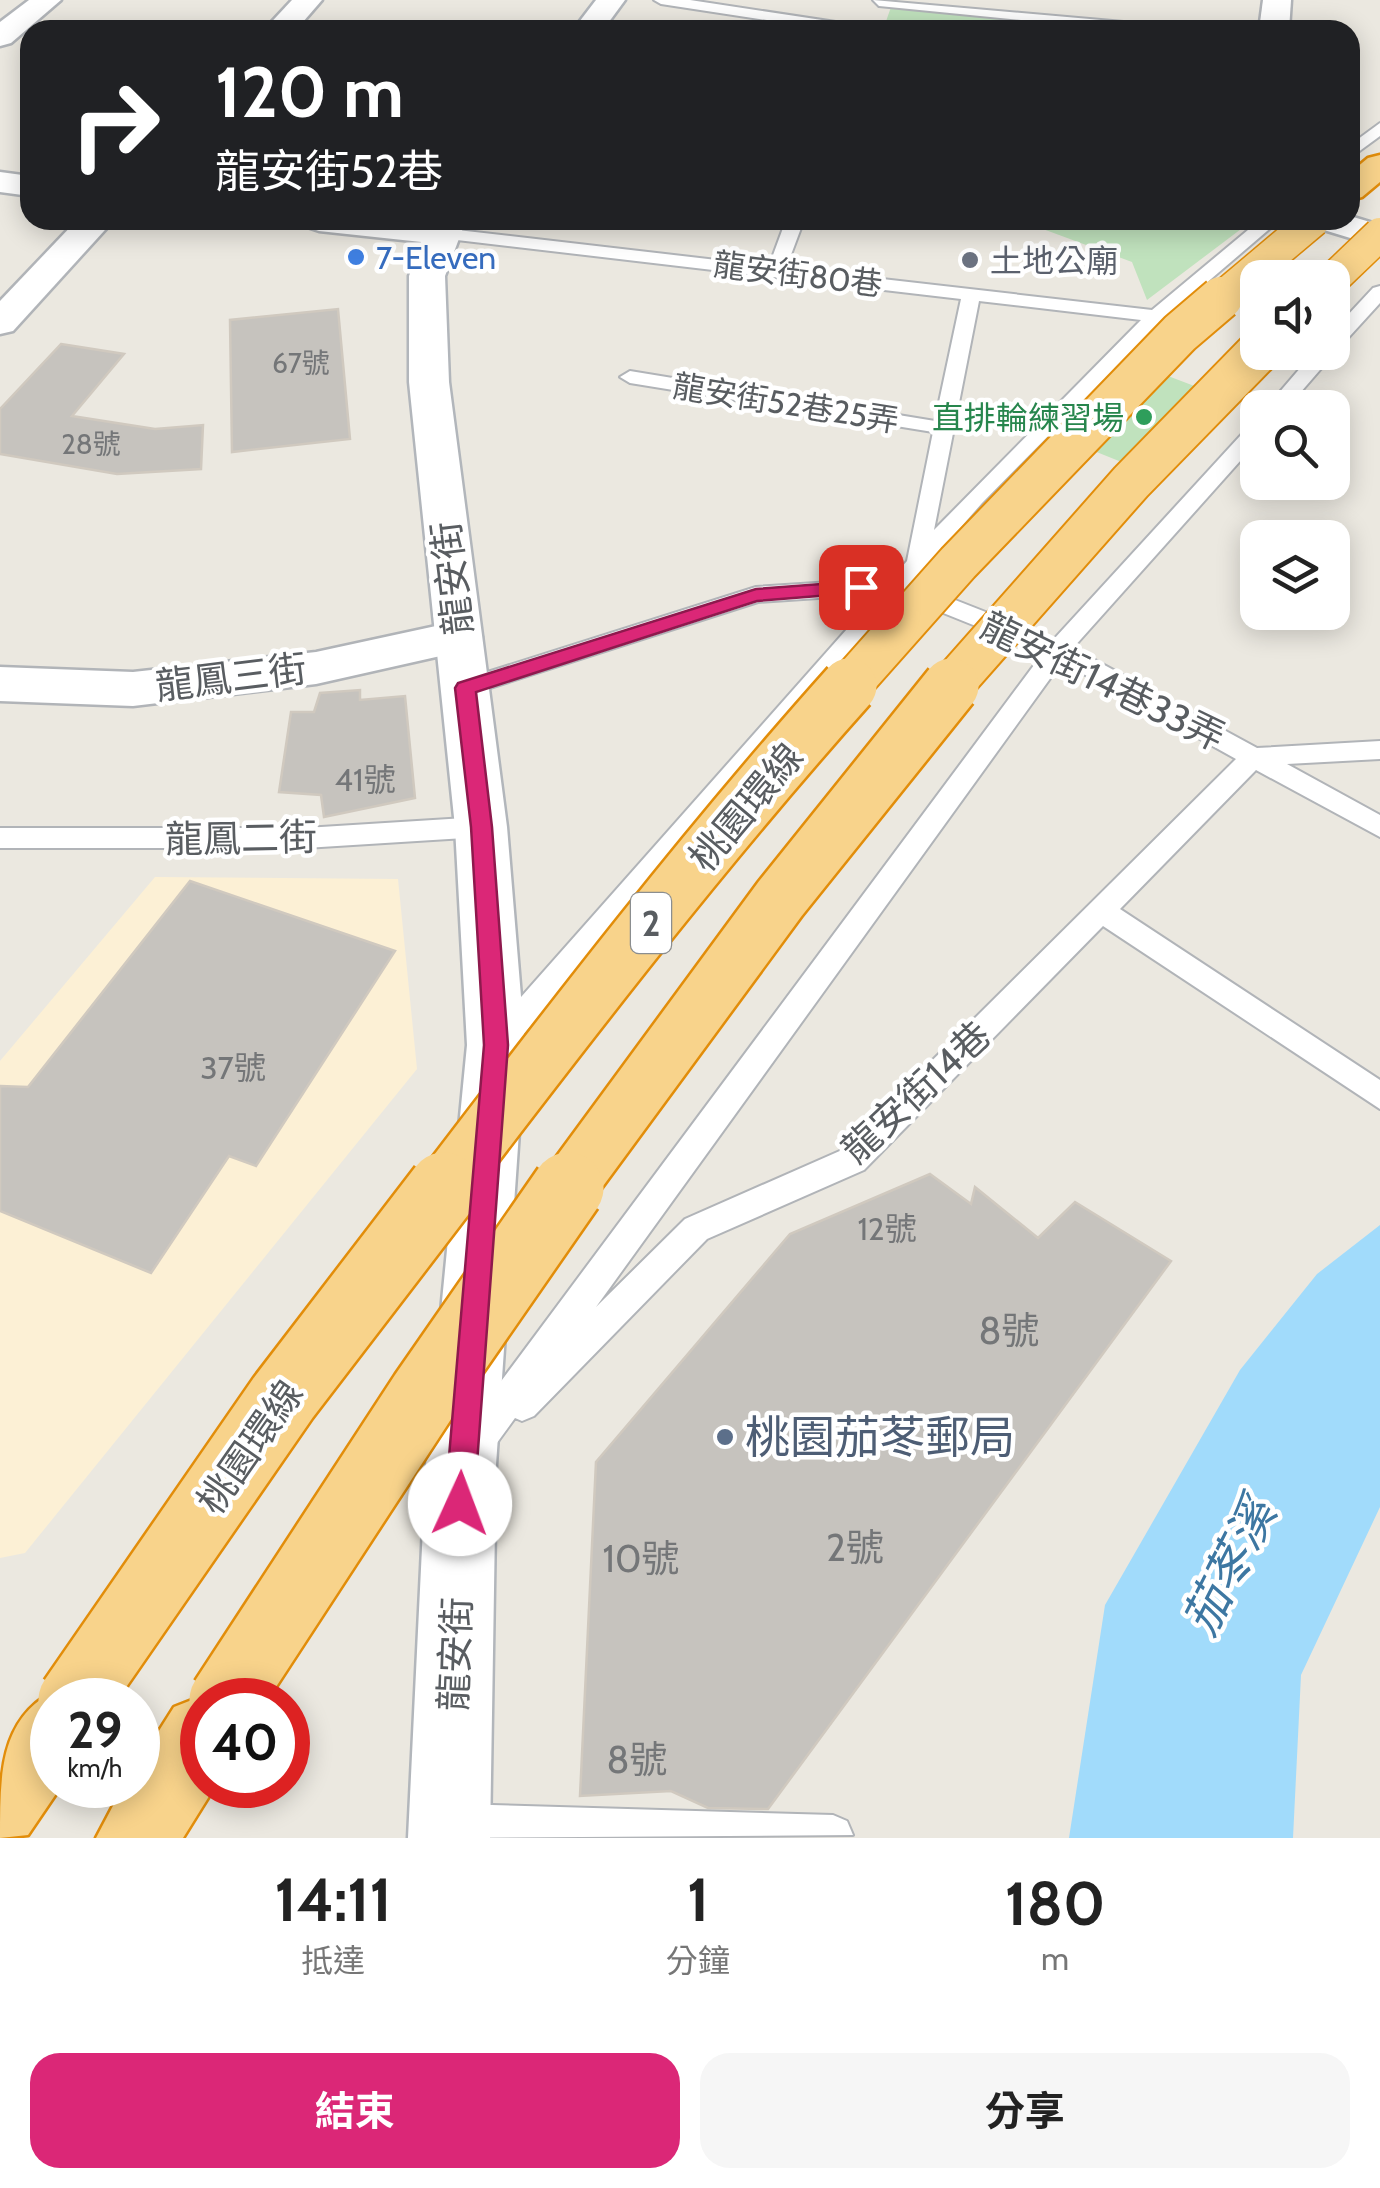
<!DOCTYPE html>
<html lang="zh-TW">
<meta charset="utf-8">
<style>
body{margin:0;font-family:Cabin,"Noto Sans TC",sans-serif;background:#f6f6f6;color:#222;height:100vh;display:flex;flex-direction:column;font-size:38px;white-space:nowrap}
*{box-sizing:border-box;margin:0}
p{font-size:32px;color:#767676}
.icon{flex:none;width:55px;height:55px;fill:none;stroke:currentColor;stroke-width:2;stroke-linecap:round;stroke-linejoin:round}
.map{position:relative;height:1838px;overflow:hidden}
.drawer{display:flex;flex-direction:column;background:#fff;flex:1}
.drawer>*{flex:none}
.banner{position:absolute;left:20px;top:20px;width:1340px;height:210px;border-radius:30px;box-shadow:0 5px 25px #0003;background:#202124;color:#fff;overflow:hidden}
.buttons{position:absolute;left:1240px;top:260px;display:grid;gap:20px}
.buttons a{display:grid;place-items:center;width:110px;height:110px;border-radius:20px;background:#fff;box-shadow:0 5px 25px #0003;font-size:50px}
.speed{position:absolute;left:30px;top:1678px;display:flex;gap:20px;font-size:50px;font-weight:700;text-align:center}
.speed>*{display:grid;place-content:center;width:130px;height:130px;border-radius:50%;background:#fff;box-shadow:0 5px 25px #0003;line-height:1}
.speed small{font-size:25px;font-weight:400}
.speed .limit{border:15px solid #d22;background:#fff;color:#111}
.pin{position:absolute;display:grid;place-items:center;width:85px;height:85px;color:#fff;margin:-42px;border-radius:20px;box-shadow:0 5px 15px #0006}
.me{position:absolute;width:110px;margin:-55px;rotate:2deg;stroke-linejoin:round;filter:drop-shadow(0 0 8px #0008)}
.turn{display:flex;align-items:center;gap:35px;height:210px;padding:0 30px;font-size:45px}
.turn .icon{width:130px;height:130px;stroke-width:2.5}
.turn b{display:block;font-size:70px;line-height:85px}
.eta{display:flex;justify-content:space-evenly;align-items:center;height:170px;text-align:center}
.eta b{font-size:60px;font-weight:700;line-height:70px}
.primary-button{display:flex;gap:20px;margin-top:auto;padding:20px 30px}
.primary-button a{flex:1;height:115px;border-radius:30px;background:#db2777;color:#fff;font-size:40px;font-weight:700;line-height:115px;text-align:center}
.primary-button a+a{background:#f6f6f6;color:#222}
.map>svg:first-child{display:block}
.commercial{fill:#fcf0d5}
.green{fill:#c0e2bd}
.water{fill:#a1dbfb}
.building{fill:#c6c3be;stroke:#d0c9bf;stroke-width:2.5}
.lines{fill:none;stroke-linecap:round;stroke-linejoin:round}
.lane-casing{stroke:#b1b4b8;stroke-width:4}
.street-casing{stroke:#b1b4b8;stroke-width:5}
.secondary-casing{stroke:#b2b6bb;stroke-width:5}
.highway-casing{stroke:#e28d0a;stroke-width:5}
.lane{fill:#fff;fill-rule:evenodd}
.street{fill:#fff;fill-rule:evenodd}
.secondary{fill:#fff;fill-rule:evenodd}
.highway{fill:#f8d38b;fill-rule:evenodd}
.highway-bridge-far3-casing{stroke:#e28d0a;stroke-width:35;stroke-linecap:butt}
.highway-bridge-far2-casing{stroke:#e28d0a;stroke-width:46;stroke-linecap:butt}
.highway-bridge-far1-casing{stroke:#e28d0a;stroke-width:60;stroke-linecap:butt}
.highway-bridge-casing{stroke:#e28d0a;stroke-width:76;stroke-linecap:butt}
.highway-bridge-far3{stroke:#f8d38b;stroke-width:32}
.highway-bridge-far2{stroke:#f8d38b;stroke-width:42}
.highway-bridge-far1{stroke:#f8d38b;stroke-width:55}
.highway-bridge{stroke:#f8d38b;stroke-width:71}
.route{fill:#db2777;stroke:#8e194d;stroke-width:2.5}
.shop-dot{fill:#3f7fe0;stroke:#fff;stroke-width:4}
.worship-dot{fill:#6b7280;stroke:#fff;stroke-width:4}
.leisure-dot{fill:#2e9e5b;stroke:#fff;stroke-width:4}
.service-dot{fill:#5c6f8a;stroke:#fff;stroke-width:4}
.labels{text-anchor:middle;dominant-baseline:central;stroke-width:9;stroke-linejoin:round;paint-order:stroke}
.far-number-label{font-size:28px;fill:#747678}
.far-shop-label{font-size:32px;fill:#366cbe;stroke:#fff;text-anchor:start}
.far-worship-label{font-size:32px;fill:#5b616d;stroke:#fff;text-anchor:start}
.far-street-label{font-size:32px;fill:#595d61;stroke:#fff}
.far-leisure-label{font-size:32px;fill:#27864d;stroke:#fff;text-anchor:end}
.number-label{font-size:32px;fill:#747678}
.shield{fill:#fff;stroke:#8b8e90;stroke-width:2.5}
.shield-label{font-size:35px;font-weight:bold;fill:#595d61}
.street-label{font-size:38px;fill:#595d61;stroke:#fff}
.near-number-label{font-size:38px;fill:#747678}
.near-service-label{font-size:45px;fill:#4e5e75;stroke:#fff;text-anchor:start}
.near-water-label{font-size:48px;font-style:italic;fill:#3d77a2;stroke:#fff}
</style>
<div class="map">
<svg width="1380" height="1838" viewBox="0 0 1380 1838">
<rect width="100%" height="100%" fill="#ebe8e0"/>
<polygon class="commercial" points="155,877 398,879 417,1069 25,1553 0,1558 0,1061"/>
<g class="green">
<polygon points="891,7 1110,30 883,30"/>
<polygon points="1007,220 1253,220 1147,300 1132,262 1024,222"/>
<polygon points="1134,363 1231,400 1161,478 1052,434"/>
</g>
<polygon class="water" points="1380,1225 1380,1507 1301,1675 1293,1838 1069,1838 1105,1605 1240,1370 1317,1274"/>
<g class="building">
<polygon points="338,309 350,439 232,452 230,320"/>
<polygon points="61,344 124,354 72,416 155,429 203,425 201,469 117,474 0,454 0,409"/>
<polygon points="360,690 360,700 405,696 415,798 324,817 321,795 279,792 291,712 314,712 320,693"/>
<polygon points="190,881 395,951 256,1166 229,1156 151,1273 0,1211 0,1086 28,1087"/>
<polygon points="930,1174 971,1204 975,1187 1038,1238 1075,1202 1171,1261 768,1809 708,1808 671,1791 580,1796 596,1462 790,1234"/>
</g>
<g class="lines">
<g class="lane-casing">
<g id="lane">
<polygon points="654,0 690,0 862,26 869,30 832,30 661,4"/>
<polygon points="873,0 1169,26 1176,30 1123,30 879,6"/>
<polygon points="1380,123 1380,136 1350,158 1350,145"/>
<path d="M786 220H804L786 268 1152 310 1260 220H1280L1163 320 982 503 912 583 1054 639 1251 424 1258 422V441L1073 648 1257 748 1380 741V759L1287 764 1380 815V837L1256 770 1120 909 1380 1080V1109L1103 926 864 1170 707 1239 534 1416 522 1421 515 1418 491 1451 479 1456 467 1451 462 1439 467 1427 1043 653 901 596 510 1050 500 1053 490 1050 485 1041 490 1032 878 594 758 602 465 696 453 688 456 682 756 587 892 578 907 561 933 432 630 383 620 377 630 371 935 421 961 299 440 238 431 233 440 228 769 266ZM979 301 1141 320 934 530ZM1062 662 1236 759 842 1150 685 1219 596 1307Z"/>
<polygon points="1380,286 1380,303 1339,348 1333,350 1332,356 1287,408 1266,408 1314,352 1332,352 1332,332 1373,288"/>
<polygon points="481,817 490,820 494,827 490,834 481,837 305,848 0,848 0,828 305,828"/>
<polygon points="456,1804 833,1815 847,1821 853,1835 442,1838 436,1824 442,1810"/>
</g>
</g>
<g class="street-casing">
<g id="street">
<polygon points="29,0 61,0 11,43 0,46 0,22"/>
<polygon points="292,0 322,0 296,30 264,30"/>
<polygon points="1263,0 1291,0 1289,30 1259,30"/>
<polygon points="0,172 30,176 30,196 0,192"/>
<polygon points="1350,216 1380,225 1380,247 1314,227 1308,220 1350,220"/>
<polygon points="77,220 114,220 13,331 0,334 0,301"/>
<polygon points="301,220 418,220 453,225 458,233 453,241 440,244 319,231 307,227"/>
<polygon points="459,621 476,626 482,637 476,648 316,684 133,706 0,701 0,667 133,672 316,652"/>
</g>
</g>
<g class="secondary-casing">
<g id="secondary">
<polygon points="596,0 625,0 603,30 573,30"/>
<polygon points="430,220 466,220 445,276 449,382 507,827 525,1045 496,1465 490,1838 408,1838 426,1465 467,1045 455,827 409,382 409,276"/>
</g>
</g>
<g class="highway-casing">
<g id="highway">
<polygon points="1380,155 1380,182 1362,197 1350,200 1350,173 1368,158"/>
<path d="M52 1692 71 1700H52V1785H62L28 1835 0 1838C0 1774 0 1721 52 1692Z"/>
<polygon points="202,1696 212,1700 202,1700 202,1785 216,1785 183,1838 96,1838 124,1785 138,1785 138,1764 174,1707"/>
</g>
</g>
<use href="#lane" class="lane"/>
<use href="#street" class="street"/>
<use href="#secondary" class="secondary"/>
<use href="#highway" class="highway"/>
<g class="highway-bridge-far3-casing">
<g id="highway-bridge-far3">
<polyline points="1332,280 1380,234"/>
<polyline points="1218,301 1314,220"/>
</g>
</g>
<g class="highway-bridge-far2-casing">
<g id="highway-bridge-far2">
<polyline points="847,688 958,563 1180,333 1221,298"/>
<polyline points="949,688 1131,482 1258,352"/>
</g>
</g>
<g class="highway-bridge-far1-casing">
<g id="highway-bridge-far1">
<path d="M442 1190C573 1018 705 847 849 686"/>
<polyline points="566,1190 780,899 951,686"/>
</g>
</g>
<g class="highway-bridge-casing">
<g id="highway-bridge">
<polyline points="74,1700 283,1398 444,1188"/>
<polyline points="225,1700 425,1394 568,1188"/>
</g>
</g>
<use href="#highway-bridge-far3" class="highway-bridge-far3"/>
<use href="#highway-bridge-far2" class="highway-bridge-far2"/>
<use href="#highway-bridge-far1" class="highway-bridge-far1"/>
<use href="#highway-bridge" class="highway-bridge"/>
</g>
<polygon class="route" points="861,581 870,587 868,592 757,601 476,692 492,827 508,1045 474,1504 470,1515 460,1519 449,1515 445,1504 484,1045 471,827 455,688 458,683 756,589"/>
<circle class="shop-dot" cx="356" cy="257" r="10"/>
<circle class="worship-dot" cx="970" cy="260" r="10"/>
<circle class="leisure-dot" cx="1144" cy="417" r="10"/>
<circle class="service-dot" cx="725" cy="1437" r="10"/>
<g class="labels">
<g class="far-number-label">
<text x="301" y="363">67號</text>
<text x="91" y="444">28號</text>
</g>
<g class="far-shop-label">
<text x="376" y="257">7-Eleven</text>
</g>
<g class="far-worship-label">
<text x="990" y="260">土地公廟</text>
</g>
<g class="far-street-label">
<text transform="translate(798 274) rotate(7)">龍安街80巷</text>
<text transform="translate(786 403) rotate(9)">龍安街52巷25弄</text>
</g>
<g class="far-leisure-label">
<text x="1124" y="417">直排輪練習場</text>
</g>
<g class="number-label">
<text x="365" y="779">41號</text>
<text x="233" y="1067">37號</text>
<text x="887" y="1228">12號</text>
</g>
<rect class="shield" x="631" y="893" width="40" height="60" rx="8"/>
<g class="shield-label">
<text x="651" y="923">2</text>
</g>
<g class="street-label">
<text transform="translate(452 578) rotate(-97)">龍安街</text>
<text transform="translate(231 677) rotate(-7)">龍鳳三街</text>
<text transform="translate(1103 681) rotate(26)">龍安街14巷33弄</text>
<text transform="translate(746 807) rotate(-50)">桃園環線</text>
<text transform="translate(241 838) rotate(-1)">龍鳳二街</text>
<text transform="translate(916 1092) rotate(-43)">龍安街14巷</text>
<text transform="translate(250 1447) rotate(-55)">桃園環線</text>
<text transform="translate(455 1654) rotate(-88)">龍安街</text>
</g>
<g class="near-number-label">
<text x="1009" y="1330">8號</text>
<text x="855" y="1547">2號</text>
<text x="641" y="1558">10號</text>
<text x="637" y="1759">8號</text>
</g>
<g class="near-service-label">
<text x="745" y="1437">桃園茄苳郵局</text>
</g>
<g class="near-water-label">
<text transform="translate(1229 1567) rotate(-63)">茄苳溪</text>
</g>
</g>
</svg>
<div class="buttons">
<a><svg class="icon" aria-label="sound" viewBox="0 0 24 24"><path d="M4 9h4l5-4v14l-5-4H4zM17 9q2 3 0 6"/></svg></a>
<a><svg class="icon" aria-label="search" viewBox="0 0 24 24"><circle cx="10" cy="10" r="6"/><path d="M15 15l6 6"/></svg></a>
<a><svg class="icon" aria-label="layers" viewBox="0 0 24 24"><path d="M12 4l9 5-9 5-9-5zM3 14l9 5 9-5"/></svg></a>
</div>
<div class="speed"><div>29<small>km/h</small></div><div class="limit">40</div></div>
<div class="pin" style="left:861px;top:587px;background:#d93025"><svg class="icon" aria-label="arrive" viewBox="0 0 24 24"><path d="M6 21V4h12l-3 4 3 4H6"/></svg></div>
<svg class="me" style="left:460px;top:1504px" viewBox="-20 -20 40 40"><circle r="19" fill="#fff"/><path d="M0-13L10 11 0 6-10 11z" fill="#db2777"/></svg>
<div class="banner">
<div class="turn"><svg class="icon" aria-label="right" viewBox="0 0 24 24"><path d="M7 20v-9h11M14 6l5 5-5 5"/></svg><div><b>120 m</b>龍安街52巷</div></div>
</div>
</div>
<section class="drawer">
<div class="eta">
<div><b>14:11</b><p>抵達</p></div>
<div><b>1</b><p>分鐘</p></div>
<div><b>180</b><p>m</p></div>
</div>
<div class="primary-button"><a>結束</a><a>分享</a></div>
</section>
